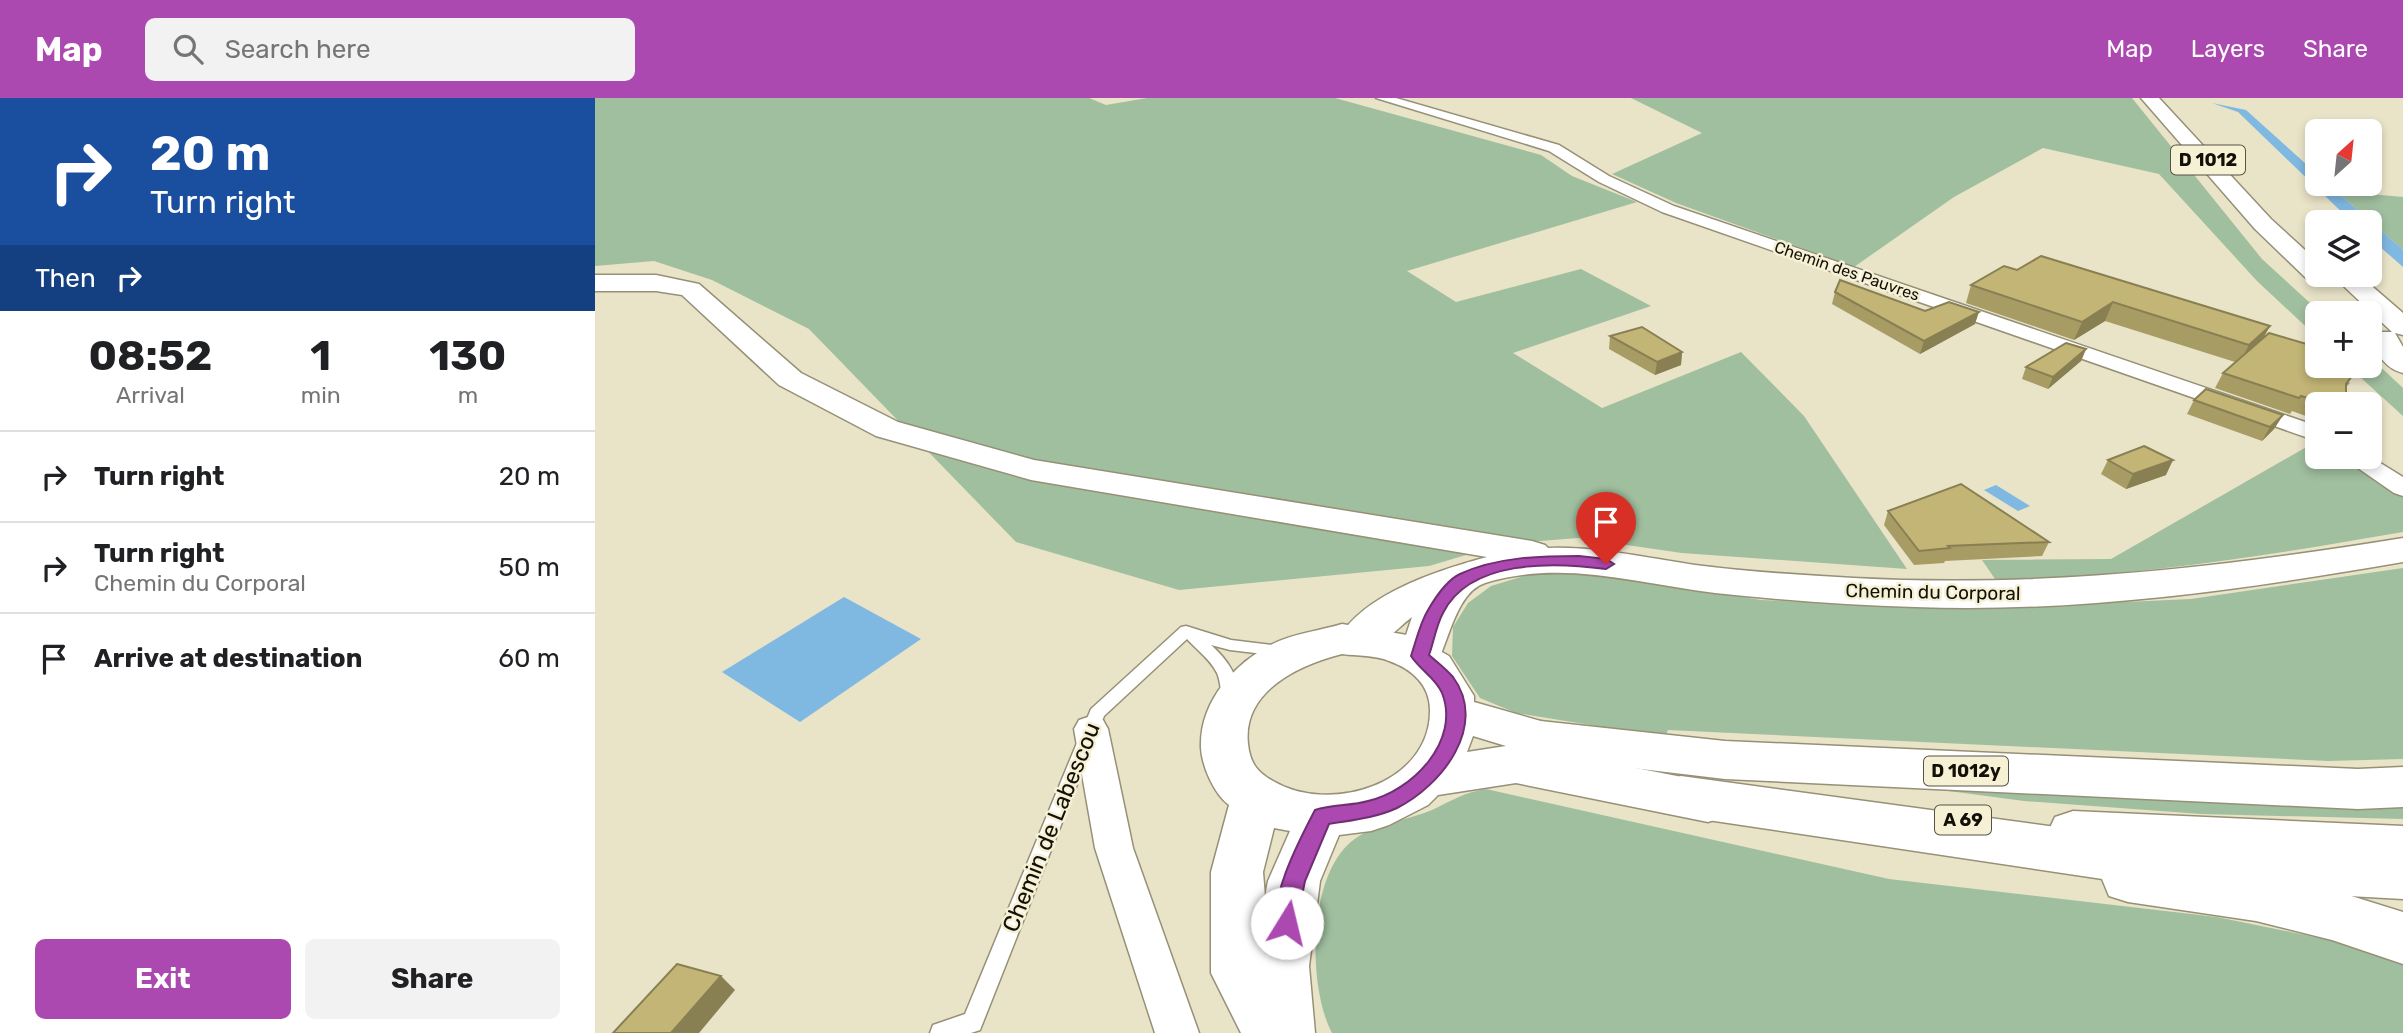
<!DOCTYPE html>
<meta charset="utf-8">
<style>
body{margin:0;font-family:Rubik,sans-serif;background:#f2f2f2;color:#202124;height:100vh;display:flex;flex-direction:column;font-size:26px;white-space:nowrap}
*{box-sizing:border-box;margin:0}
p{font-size:23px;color:#757577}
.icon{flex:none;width:38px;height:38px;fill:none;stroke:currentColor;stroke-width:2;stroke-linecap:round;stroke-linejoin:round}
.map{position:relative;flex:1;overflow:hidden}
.side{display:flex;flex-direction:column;background:#fff;width:595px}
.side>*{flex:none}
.guide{background:#1a4fa0;color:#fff;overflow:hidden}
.needle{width:46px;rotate:27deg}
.controls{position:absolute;left:1710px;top:21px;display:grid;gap:14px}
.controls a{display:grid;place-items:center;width:77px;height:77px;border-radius:10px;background:#fff;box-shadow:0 4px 10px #0003;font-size:35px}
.pin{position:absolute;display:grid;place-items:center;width:60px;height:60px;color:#fff;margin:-72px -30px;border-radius:50% 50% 50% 0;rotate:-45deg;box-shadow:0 0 7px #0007}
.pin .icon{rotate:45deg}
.me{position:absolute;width:77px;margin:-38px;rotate:9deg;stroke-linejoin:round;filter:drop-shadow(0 0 5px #0008)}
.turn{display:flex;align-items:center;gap:24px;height:147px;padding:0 35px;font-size:32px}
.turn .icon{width:91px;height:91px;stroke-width:2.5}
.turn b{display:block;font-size:49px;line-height:60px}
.then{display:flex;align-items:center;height:66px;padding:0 35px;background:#0003;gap:14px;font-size:26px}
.eta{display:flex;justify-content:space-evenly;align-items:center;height:119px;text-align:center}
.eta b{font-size:42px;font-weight:700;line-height:49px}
.primary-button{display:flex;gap:14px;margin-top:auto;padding:14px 35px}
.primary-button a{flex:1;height:80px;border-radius:10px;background:#ab49b0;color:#fff;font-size:28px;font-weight:700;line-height:80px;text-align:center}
.primary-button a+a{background:#f2f2f2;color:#202124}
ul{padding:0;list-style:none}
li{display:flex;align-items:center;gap:21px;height:91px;padding:0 35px;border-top:2px solid #e0e0e0}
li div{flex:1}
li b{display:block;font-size:26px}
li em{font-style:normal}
header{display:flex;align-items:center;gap:42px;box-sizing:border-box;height:98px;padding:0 35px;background:#ab49b0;color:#fff}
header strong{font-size:33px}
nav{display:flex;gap:38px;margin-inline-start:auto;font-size:24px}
.search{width:490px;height:63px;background:#f2f2f2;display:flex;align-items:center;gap:18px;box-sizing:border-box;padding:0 24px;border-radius:10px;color:#757577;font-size:26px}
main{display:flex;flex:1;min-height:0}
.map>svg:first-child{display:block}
.green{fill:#a0bf9f}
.water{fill:#7fb8e0}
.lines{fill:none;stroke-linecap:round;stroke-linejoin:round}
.lane-casing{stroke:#969077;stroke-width:3}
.street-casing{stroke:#969077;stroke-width:3}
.secondary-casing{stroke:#969077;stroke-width:3}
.primary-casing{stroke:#969077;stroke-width:3}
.highway-casing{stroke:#969077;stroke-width:3}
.lane{fill:#fff;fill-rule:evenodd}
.street{fill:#fff;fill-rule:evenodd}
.secondary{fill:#fff;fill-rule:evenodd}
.primary{fill:#fff;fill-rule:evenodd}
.highway{fill:#fff;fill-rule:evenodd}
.wall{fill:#a89c65}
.shaded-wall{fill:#887f53}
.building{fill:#c3b576;stroke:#887f53;stroke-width:2}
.route{fill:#ab49b0;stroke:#6f2f72;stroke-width:2}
.labels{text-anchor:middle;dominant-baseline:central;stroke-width:5;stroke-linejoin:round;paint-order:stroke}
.far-street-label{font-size:16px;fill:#121007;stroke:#f6f0d5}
.shield{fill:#f6f0d5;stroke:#565345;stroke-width:2}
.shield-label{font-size:18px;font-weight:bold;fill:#121007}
.street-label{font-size:19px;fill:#121007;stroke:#f6f0d5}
.near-street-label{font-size:23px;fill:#121007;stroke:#f6f0d5}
</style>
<header>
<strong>Map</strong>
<div class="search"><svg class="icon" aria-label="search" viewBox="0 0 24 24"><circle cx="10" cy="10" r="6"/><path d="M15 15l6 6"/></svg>Search here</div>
<nav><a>Map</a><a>Layers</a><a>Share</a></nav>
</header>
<main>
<section class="side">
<div class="guide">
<div class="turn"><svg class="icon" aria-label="right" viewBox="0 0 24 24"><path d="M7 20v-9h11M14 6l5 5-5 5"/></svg><div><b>20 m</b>Turn right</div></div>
<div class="then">Then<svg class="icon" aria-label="right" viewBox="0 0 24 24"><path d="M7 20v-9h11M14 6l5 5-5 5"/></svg></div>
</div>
<div class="eta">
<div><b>08:52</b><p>Arrival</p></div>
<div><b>1</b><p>min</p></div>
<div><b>130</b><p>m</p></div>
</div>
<ul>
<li><svg class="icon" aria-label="right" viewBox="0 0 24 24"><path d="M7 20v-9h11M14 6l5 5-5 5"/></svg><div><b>Turn right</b></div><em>20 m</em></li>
<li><svg class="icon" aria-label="right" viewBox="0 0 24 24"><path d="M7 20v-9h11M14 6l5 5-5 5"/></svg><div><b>Turn right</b><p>Chemin du Corporal</p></div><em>50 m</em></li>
<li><svg class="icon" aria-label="arrive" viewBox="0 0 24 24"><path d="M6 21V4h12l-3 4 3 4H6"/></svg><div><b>Arrive at destination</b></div><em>60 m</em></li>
</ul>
<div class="primary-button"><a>Exit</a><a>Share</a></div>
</section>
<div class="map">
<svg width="1808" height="935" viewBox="0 0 1808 935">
<rect width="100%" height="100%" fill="#e9e3c8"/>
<g class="green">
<polygon points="0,0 494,0 511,7 552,0 740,0 946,57 977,78 1042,104 812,173 861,204 986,171 1056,208 918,255 1007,310 1146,254 1209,318 1312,471 1087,455 983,440 908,446 834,468 584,492 421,444 214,231 117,182 59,163 0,168"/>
<polygon points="1036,0 1537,0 1667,161 1726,215 1722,215 1722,239 1662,183 1564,76 1448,50 1359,99 1259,169 1081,105 1017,76 1107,35"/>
<polygon points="1741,93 1808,99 1808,152"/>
<polygon points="1775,259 1808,290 1808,318 1753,268 1774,268"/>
<path d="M1722 343V359H1747L1808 400V434C1669 458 1542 479 1400 481L1387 462 1516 461Z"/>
<polygon points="1808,470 1808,661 1733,663 1073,632 1070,639 921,615 885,600 857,558 858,529 873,505 896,488 929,478 963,474 998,476 1166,502 1378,511 1596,501"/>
<polygon points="1286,684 1808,704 1808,721 1606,716 1429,703"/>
<path d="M891 691 1294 781 1622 819 1803 856 1808 858V935H737C712 888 712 773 761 740 783 725 813 722 837 712 856 703 870 694 891 691Z"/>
</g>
<g class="water">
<polygon points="1617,5 1651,12 1722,76 1722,86 1733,86 1808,152 1808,169 1775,140 1774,124 1757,124 1643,14"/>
<polygon points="1401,387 1435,408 1423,413 1389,392"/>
<polygon points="249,499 326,541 205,624 127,574"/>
</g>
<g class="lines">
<g class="lane-casing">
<path id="lane" d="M591 528 636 542 685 548 690 549 693 553 690 557 685 558 635 552 616 547C630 559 649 583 641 602L635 604 629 602C625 594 626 584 622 575 615 561 602 552 592 541L509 618 385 932 376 935H335L338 927 370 916 496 611 586 529Z"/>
</g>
<g class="street-casing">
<g id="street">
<polygon points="781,0 801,0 964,47 1014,78 1079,108 1722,328 1722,343 1067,114 1004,84 954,53"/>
<polygon points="1774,358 1808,379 1808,398 1799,395 1747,359"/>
<polygon points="496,618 508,622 513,631 538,750 604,935 560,935 500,750 479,631 484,622"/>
</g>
</g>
<g class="secondary-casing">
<path id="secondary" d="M0 177H61L104 186 206 275 303 324 439 362 937 443 950 447 953 450C1002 448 1052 460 1100 467 1153 474 1206 477 1259 480 1447 490 1623 470 1808 440V464C1646 492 1485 515 1320 509 1253 507 1186 502 1120 495 1043 486 967 461 890 485 861 494 853 546 840 569L825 573 810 569 804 558 817 519C795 536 779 560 749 551L743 541C770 495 844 472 892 459L436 382 281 338 184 287 87 197 61 193H0Z"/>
</g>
<g class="primary-casing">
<g id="primary">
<path d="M747 526 818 538 854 558 879 598V604L984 634 990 647 984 659 1113 684 1130 690 1138 704 1130 718 1113 724 921 685 843 697 833 707 794 727 776 733 744 737 725 783 714 868 720 935H646L616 875V774L634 707C619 696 607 668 606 650 604 602 643 561 684 543 703 535 727 532 747 526ZM747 556C762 558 781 557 794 563 817 571 835 587 835 612 836 686 735 717 678 683 662 674 655 665 653 646 647 593 704 567 747 556ZM878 638 911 648 872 654ZM679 730 695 733 673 783 670 799 668 774Z"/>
<polygon points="1478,713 1808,728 1808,772 1541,759 1661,775 1737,792 1808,814 1808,866 1737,842 1661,823 1533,804 1514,798 1507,781 1514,764 1531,758 1478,755 1460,749 1453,734 1460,719"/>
</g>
</g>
<g class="highway-casing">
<g id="highway">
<polygon points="1546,0 1564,0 1676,121 1722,163 1722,177 1734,177 1731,182 1713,182 1660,131"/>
<path d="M1737 177H1764L1808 215V237L1800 235 1808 249V275C1789 270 1783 256 1775 240L1779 234H1797Z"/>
<polygon points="936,622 1130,643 1763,671 1808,669 1808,709 1763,711 1130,681 936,658 920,653 913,640 920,627"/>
<polygon points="1086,678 1541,740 1808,755 1808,801 1541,786 1086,718 1069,712 1061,698 1069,684"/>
</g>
</g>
<use href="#lane" class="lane"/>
<use href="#street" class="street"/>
<use href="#secondary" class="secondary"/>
<use href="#primary" class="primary"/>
<use href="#highway" class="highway"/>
</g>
<g class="wall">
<polygon points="1422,172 1675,228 1668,240 1755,285 1751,289 1745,306 1722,306 1722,322 1697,313 1695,316 1620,290 1628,275 1640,264 1510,223 1479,242 1371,205 1376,187"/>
<polygon points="1240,194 1330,213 1380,226 1325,256 1237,206"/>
<polygon points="1015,238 1087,254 1086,267 1060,277 1014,251"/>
<polygon points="1491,251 1486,263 1453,291 1427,281 1431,269"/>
<polygon points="1599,302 1688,317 1679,331 1667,343 1592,316"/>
<polygon points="1513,362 1571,377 1531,391 1506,376"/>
<polygon points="1293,413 1454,444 1447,458 1350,463 1349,465 1319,467 1289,427"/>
</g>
<g class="shaded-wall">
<polygon points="1518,204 1510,223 1479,242 1487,224"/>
<polygon points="1384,214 1380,226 1325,256 1329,243"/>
<polygon points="1675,228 1665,246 1644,266 1654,247"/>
<polygon points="1491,251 1486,263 1453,291 1458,279"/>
<polygon points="1087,254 1086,267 1060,277 1062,264"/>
<polygon points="1688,317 1679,331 1667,343 1675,329"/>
<polygon points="1578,362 1571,377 1531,391 1538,376"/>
<polygon points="126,878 140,892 104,935 76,935"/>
</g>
<g class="building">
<polygon points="1446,158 1675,228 1654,247 1518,204 1487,224 1376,187 1409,168 1422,172"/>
<polygon points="1245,182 1330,213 1354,204 1384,214 1329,243 1240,194"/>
<polygon points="1047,229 1087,254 1062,264 1015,238"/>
<polygon points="1674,235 1722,249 1722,268 1759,268 1764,269 1751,286 1751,297 1743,306 1732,306 1706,298 1704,300 1628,275"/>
<polygon points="1471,245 1491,251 1458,279 1431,269"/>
<polygon points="1611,291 1688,317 1675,329 1599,302"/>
<polygon points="1549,348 1578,362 1538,376 1513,362"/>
<polygon points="1366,386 1454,444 1353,448 1355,450 1324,453 1293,413"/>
<polygon points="82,866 126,878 76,935 18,935"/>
</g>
<path class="route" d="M984 458 1011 461 1019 466 1011 471C959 464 875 461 848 515 841 528 839 543 834 557 842 564 851 571 858 579 894 628 846 688 802 710 780 720 758 722 734 726L710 783 700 832 692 836 684 832C671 804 706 739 720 712 737 706 756 708 773 703 817 693 866 643 847 595 841 580 825 572 816 558 821 543 825 525 833 512 840 500 852 482 865 476 901 459 945 458 984 458Z"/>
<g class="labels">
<g class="far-street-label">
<text transform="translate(1252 173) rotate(19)">Chemin des Pauvres</text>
</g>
<g class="shield">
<rect x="1576" y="47.5" width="74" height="29" rx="5"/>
<rect x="1329" y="658.5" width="84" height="29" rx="5"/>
<rect x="1340" y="707.5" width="56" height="29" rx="5"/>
</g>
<g class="shield-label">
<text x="1613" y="62">D 1012</text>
<text x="1371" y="673">D 1012y</text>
<text x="1368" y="722">A 69</text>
</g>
<g class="street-label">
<text transform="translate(1338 494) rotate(1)">Chemin du Corporal</text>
</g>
<g class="near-street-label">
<text transform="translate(456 729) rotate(-68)">Chemin de Labescou</text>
</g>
</g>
</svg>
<div class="controls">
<a><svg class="needle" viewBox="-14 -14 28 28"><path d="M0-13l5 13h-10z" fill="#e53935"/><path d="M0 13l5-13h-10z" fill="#757577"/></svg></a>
<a><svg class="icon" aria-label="layers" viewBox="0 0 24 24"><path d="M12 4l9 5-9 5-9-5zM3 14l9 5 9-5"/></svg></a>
<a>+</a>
<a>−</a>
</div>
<div class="pin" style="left:1011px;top:466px;background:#d93025"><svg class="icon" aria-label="arrive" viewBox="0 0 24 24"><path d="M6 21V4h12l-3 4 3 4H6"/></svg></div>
<svg class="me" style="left:692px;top:825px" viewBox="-20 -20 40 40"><circle r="19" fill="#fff"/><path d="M0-13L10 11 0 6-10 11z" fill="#ab49b0"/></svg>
</div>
</main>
